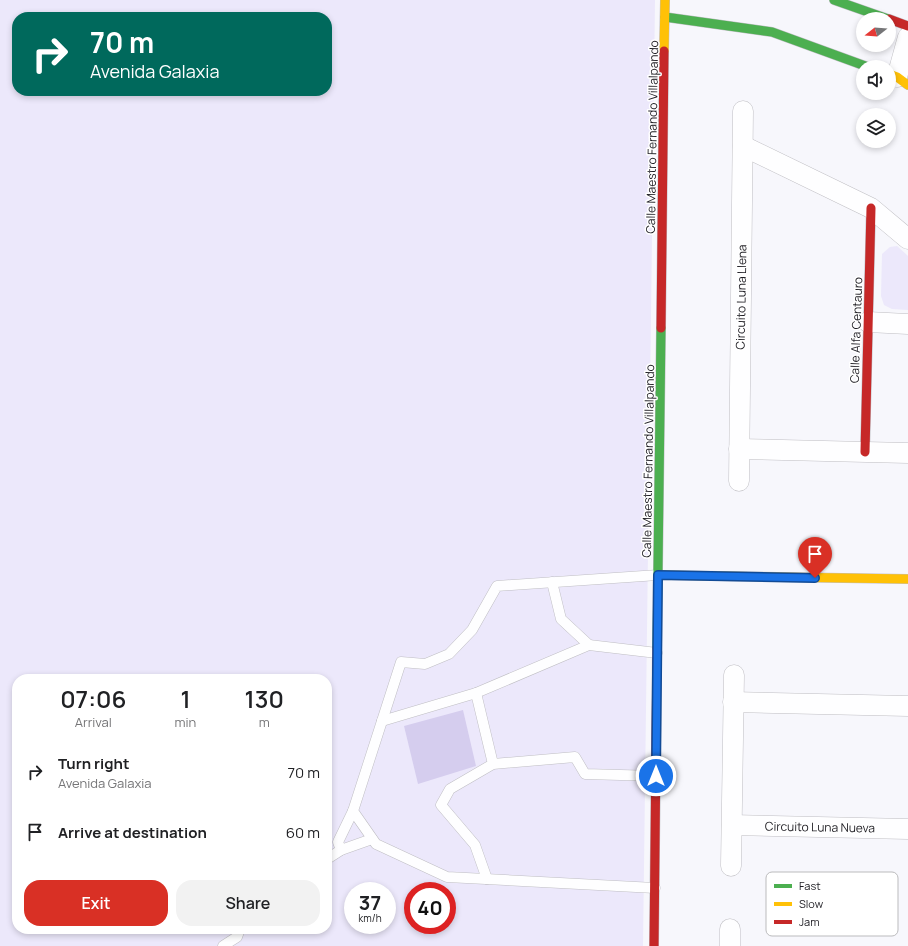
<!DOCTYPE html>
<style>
body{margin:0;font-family:Manrope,sans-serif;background:#f2f2f2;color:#202124;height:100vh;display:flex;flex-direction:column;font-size:15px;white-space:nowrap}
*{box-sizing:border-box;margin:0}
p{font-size:13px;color:#757577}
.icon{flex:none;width:22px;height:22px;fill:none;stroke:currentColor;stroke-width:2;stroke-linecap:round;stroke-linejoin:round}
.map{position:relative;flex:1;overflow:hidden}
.sheet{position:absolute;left:12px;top:674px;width:320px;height:260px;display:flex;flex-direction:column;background:#fff;border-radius:16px;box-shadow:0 2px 6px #0003}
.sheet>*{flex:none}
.top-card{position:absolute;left:12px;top:12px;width:320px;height:84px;border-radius:16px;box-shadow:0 2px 6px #0003;background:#00695c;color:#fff;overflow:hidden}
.needle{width:26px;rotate:253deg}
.tools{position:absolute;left:856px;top:12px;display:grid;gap:8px}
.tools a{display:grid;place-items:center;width:40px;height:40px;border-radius:50%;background:#fff;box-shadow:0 2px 6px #0003;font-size:20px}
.speed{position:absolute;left:344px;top:882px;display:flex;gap:8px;font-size:20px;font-weight:700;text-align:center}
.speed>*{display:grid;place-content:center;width:52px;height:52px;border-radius:50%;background:#fff;box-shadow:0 2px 6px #0003;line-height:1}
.speed small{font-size:10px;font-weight:400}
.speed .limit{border:6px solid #d22;background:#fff;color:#111}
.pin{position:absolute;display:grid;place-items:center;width:34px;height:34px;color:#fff;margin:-41px -17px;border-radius:50% 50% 50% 0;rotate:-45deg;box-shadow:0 0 4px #0007}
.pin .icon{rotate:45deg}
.me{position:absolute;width:44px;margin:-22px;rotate:0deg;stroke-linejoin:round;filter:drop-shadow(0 0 3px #0008)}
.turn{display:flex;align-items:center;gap:14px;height:84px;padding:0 12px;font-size:18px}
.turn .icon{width:52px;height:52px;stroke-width:2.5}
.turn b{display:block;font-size:28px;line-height:34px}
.eta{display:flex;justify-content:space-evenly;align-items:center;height:68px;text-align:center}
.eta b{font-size:24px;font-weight:600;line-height:28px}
.cta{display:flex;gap:8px;margin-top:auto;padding:8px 12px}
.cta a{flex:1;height:46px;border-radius:16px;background:#d93025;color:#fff;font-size:16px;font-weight:600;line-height:46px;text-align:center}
.cta a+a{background:#f2f2f2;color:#202124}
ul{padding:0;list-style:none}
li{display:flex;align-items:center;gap:12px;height:60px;padding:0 12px}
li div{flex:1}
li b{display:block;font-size:15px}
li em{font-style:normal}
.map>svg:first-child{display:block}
.green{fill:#ece8fb;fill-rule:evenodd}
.water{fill:#d5cdee}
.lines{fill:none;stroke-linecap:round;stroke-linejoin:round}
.lane-casing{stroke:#bfbec3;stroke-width:11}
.street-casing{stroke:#bfbec3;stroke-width:21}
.fast-casing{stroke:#bfbec3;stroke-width:10}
.slow-casing{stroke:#bfbec3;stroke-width:10}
.jam-casing{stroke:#bfbec3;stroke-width:10}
.lane{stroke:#fefeff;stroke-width:10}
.street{stroke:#fefeff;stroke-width:20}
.fast{stroke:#4caf50;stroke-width:9}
.slow{stroke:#ffc107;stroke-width:9}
.jam{stroke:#c62828;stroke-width:9}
.route-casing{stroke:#114b97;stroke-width:10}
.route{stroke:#1a73e8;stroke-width:7}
.labels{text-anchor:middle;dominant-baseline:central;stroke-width:3;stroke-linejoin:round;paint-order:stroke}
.street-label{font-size:12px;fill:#1d1c22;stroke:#fff}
.key{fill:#fff;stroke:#bbbbbd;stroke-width:1}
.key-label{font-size:11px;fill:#1d1c22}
</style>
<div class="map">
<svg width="908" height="946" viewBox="0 0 908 946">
<rect width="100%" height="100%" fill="#f7f7fc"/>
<g class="green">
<path d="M0 0H655L643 946H0ZM17 17H327V91H17ZM17 679H327V929H17ZM353 891H387V925H353ZM413 891H447V925H413Z"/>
<polygon points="897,246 908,256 908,310 892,309 884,305 881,296 882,254 890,247"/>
</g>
<polygon class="water" points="463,710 476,766 418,784 404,726"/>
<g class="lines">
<g class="lane-casing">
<g id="lane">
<polyline points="552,582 561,619 589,645"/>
<polyline points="476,693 589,645 657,653"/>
<polyline points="382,721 476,693 493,764"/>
<polyline points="341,850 338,842 353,811"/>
<polyline points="327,859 341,850 372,839"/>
<polyline points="487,879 475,845 441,805 450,789 493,764 575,757 585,774 656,776"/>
<polyline points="655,888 447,877 376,844 353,811 401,662 425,664 449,654 472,630 497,586 658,575"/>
<polyline points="223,946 237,937 240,929"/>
</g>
</g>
<g class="street-casing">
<g id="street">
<polyline points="897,77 908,37"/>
<polyline points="743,146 871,208 908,239"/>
<polyline points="868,322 908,324"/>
<polyline points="739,449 908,453"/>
<polyline points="739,481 743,111"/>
<polyline points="733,702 908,706"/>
<polyline points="732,825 908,829"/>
<polyline points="731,866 734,675"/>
<polyline points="730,946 730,929"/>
</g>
</g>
<g class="fast-casing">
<g id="fast">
<polyline points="834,0 888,19"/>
<polyline points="665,17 772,32 868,67"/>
<polyline points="657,648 661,328"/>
</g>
</g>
<g class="slow-casing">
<g id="slow">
<polyline points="664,51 665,0"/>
<polyline points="889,74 897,77 908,85"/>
<polyline points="658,575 908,579"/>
</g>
</g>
<g class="jam-casing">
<g id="jam">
<polyline points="889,19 908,26"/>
<polyline points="661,328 664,51"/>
<polyline points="865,452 871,208"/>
<polyline points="654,946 657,648"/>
</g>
</g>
<use href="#lane" class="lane"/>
<use href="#street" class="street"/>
<use href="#fast" class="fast"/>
<use href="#slow" class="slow"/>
<use href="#jam" class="jam"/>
</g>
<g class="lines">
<g class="route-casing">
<polyline id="route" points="656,776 658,575 815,578"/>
</g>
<use href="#route" class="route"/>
</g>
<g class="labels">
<g class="street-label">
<text transform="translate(652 137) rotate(-89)">Calle Maestro Fernando Villalpando</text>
<text transform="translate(741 297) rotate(-89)">Circuito Luna Llena</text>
<text transform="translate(856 330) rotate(-88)">Calle Alfa Centauro</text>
<text transform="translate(648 461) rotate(-89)">Calle Maestro Fernando Villalpando</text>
<text transform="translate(820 827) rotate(1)">Circuito Luna Nueva</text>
</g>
</g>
<rect x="766" y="872" width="132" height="64" rx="6" class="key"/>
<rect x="774" y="884" width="18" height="4" fill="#4caf50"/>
<rect x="774" y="902" width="18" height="4" fill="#ffc107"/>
<rect x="774" y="920" width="18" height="4" fill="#c62828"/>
<g class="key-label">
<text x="799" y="890">Fast</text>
<text x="799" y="908">Slow</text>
<text x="799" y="926">Jam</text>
</g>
</svg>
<div class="tools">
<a><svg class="needle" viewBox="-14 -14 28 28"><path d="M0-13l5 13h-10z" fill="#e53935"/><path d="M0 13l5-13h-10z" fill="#757577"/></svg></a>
<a><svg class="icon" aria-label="sound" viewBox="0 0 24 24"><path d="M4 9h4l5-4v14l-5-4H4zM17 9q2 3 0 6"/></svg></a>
<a><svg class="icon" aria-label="layers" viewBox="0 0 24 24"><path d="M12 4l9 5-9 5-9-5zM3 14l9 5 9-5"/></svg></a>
</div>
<div class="speed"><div>37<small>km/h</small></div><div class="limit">40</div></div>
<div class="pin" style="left:815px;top:578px;background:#d93025"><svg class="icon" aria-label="arrive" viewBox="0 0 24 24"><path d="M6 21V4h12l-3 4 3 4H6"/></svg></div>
<svg class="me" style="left:656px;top:776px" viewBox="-20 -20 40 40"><circle r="17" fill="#1a73e8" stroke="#fff" stroke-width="3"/><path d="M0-11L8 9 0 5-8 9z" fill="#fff"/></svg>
<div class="top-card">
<div class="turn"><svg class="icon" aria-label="right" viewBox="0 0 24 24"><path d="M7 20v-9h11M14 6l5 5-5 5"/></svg><div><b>70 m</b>Avenida Galaxia</div></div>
</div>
<section class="sheet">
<div class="eta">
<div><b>07:06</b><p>Arrival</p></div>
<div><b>1</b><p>min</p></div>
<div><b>130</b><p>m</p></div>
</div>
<ul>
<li><svg class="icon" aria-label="right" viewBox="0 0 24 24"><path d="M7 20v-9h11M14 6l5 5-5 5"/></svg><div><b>Turn right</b><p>Avenida Galaxia</p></div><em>70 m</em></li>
<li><svg class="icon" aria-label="arrive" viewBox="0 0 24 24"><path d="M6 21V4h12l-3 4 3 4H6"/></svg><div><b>Arrive at destination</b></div><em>60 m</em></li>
</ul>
<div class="cta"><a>Exit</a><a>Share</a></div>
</section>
</div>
